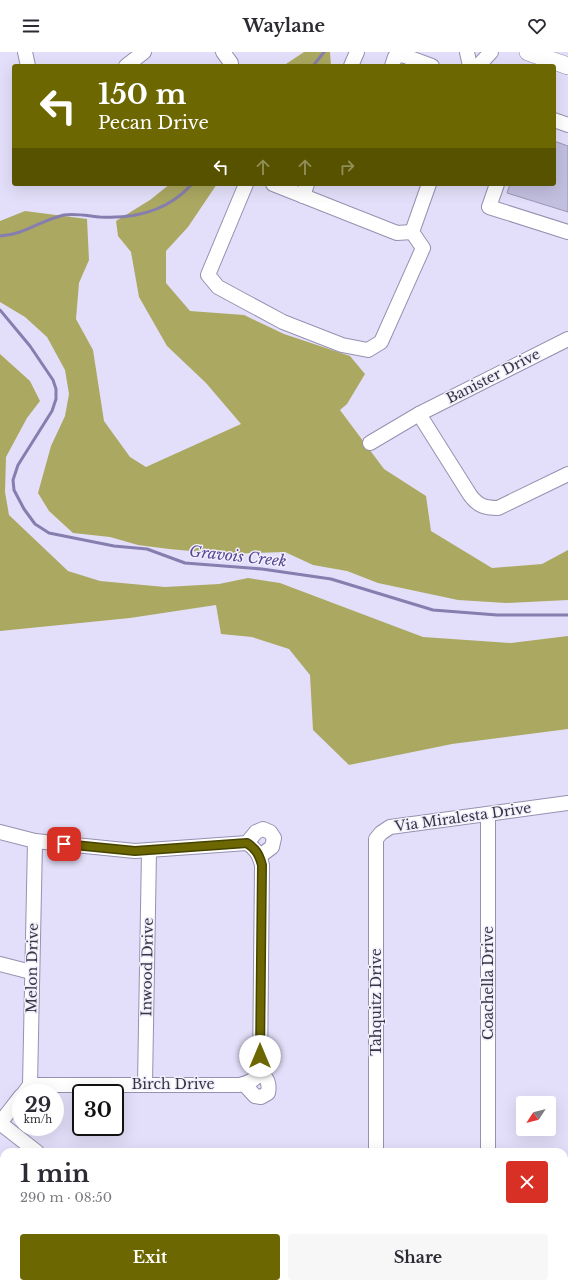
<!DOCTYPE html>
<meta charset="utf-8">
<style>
body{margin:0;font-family:"Libre Baskerville",serif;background:#f7f7f7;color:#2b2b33;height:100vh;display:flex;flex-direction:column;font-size:15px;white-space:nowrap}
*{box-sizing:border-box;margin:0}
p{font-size:13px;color:#7c7c81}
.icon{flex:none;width:22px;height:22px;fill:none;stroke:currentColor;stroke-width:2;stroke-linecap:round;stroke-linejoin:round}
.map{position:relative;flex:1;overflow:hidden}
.side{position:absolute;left:0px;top:1096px;width:568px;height:140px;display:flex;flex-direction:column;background:#fff;border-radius:12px 12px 0 0;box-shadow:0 4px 16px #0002}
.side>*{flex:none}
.hud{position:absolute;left:12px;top:12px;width:544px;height:122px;border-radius:4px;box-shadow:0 4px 16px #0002;background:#6c6700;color:#fff;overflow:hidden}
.needle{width:26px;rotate:234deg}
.controls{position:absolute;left:516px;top:1044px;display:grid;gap:8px}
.controls a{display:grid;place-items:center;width:40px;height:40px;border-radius:4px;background:#fff;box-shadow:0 4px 16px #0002;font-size:20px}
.speed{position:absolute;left:12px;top:1032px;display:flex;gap:8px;font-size:20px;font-weight:700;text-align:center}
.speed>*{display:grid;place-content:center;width:52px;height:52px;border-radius:50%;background:#fff;box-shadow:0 4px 16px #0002;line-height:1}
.speed small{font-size:10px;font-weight:400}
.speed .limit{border:2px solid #111;border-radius:6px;background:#fff;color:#111}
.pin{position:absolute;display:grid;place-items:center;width:34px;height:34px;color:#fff;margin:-17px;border-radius:8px;box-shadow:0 2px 6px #0006}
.me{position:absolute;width:44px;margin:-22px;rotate:0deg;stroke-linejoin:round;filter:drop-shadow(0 0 3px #0008)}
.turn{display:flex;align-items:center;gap:14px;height:84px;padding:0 20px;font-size:18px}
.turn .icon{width:52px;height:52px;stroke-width:2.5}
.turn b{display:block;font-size:28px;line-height:34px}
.lanes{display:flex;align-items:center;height:38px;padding:0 20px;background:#0003;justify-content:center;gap:20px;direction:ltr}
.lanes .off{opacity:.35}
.round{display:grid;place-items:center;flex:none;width:42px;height:42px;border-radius:4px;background:#f7f7f7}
.headline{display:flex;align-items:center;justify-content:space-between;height:68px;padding:0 20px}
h1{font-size:24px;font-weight:800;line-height:30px}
.primary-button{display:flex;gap:8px;margin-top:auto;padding:8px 20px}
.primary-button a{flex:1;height:46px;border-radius:4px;background:#6c6700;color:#fff;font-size:16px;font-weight:800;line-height:46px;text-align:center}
.primary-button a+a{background:#f7f7f7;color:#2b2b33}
header{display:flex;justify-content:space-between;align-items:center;height:52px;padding:0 20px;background:#fff;font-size:18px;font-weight:800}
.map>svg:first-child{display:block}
.forest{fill:#aba862}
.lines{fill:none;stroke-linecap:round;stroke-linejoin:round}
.stream{stroke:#867eae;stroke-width:3}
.building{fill:#c2bede;stroke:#9a96b5}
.minor-casing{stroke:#9591b0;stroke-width:16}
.major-casing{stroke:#9591b0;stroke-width:18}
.minor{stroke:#fff;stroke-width:14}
.major{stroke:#fff;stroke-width:17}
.route-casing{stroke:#464300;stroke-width:10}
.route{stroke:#6c6700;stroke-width:7}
.labels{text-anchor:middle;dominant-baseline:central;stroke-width:3;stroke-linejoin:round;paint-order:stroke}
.street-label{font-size:14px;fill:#373542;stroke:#f0eefc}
.water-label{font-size:15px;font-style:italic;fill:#574592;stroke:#f0eefc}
</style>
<header><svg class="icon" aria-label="menu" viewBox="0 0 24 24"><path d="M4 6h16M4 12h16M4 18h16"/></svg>Waylane<svg class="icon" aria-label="heart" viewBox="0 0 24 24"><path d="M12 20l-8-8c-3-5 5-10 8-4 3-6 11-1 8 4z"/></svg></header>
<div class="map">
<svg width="568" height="1236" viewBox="0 0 568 1236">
<rect width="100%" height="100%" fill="#e3dffa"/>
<g class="forest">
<polygon points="304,0 330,0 331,14 283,14"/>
<polygon points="170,132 217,132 188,175 166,199 166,231 190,259 244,263 284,282 350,304 365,322 347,352 340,358 384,417 426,444 431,479 492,516 542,512 568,498 568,548 506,551 458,548 378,531 347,519 313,513 285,500 224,502 169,497 138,493 110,485 73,481 49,459 38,441 51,394 65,364 69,342 65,318 47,285 25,265 0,250 0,169 25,159 87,167 89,208 79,231 76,267 93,298 104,369 130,405 146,415 241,372 206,331 167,294 139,245 131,200 118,184 116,169 150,148"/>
<polygon points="0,302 30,329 40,349 27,366 6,405 5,440 9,463 68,519 100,529 165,535 219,532 248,526 280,531 423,585 511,591 568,584 568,677 452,692 349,713 313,678 310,623 289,597 252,585 221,582 216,553 130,566 0,579"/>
</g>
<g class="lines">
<g class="stream">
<polyline points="313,14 324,0"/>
<path d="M0 184C24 183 41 168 64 163 75 161 89 164 100 165 136 167 168 159 192 132"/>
<polyline points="0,258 30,294 53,328 56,337 56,347 52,359 18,413 13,428 14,438 24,457 35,472 49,481 114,494 147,497 185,511 262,517 331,527 433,558 497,563 568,563"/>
</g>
</g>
<polygon class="building" points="554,89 568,94 568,160 507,141 510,132 554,132"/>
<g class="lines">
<g class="minor-casing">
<g id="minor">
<polyline points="25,0 28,14"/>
<polyline points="223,0 231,11 231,14"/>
<polyline points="467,0 470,14"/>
<polyline points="126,14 144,0"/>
<polyline points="351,14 357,0"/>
<polyline points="392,14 395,5 402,3 432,14"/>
<polyline points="478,14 491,0"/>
<polyline points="554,68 568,73"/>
<polyline points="246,132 208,223 218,235 283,270 342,293 368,298 381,290 423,196 412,180 429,132"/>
<polyline points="273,132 397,181 412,180"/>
<polyline points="497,132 489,155 568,180"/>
<polyline points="303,144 307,132"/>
<polyline points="419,362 568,287"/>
<path d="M370 391 419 362 470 443C478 454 485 456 498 456L568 422"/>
<path d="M0 780 35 789 135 799 247 791C256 797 259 802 262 813L260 1020C255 1028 249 1031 239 1033H30"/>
<polyline points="247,791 256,780 263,777 270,780 274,786 272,795 260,804"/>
<polyline points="0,912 31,920"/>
<polyline points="145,1032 149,799"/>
<path d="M244 1032 255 1044 261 1045 268 1041C270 1031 267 1026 260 1020"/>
<polyline points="24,1041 30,1033 35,789"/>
<polyline points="0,1071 37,1100"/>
<polyline points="0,1071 21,1044"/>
<polyline points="376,1100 376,787 381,781 390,775 568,751"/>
<polyline points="488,1100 488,763"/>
<polyline points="0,1123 4,1117"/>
<polyline points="190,1232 194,1236"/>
<polyline points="0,1235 14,1234 22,1236"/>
<polyline points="324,1236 324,1232"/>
<polyline points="488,1236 488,1232"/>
</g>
</g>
<g class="major-casing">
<polyline id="major" points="528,0 568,14"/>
</g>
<use href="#minor" class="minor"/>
<use href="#major" class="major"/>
</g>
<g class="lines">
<g class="route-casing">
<path id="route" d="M64 792 135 799 247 791C256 797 259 802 262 813L260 1004"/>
</g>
<use href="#route" class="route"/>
</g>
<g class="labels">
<g class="street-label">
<text transform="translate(493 324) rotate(-27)">Banister Drive</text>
<text transform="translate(463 765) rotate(-8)">Via Miralesta Drive</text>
<text transform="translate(147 915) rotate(-89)">Inwood Drive</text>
<text transform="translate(32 916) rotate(-89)">Melon Drive</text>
<text transform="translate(488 931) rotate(-90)">Coachella Drive</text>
<text transform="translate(376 950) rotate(-90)">Tahquitz Drive</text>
<text x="173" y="1032">Birch Drive</text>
</g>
<g class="water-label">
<text transform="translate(238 504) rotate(6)">Gravois Creek</text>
</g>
</g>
</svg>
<div class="controls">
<a><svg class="needle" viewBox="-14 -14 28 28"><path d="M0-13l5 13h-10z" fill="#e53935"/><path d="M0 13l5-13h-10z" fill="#7c7c81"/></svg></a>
</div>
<div class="speed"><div>29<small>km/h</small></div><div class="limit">30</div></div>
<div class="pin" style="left:64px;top:792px;background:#d93025"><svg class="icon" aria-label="arrive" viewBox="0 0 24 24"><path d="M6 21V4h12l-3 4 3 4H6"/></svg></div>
<svg class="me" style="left:260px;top:1004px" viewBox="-20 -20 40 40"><circle r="19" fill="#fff"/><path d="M0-13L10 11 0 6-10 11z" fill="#6c6700"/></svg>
<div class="hud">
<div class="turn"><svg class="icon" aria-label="left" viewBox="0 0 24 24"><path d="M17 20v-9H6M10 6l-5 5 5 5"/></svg><div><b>150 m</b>Pecan Drive</div></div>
<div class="lanes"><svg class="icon" aria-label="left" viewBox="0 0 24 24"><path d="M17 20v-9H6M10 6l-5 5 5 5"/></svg><svg class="icon off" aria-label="ahead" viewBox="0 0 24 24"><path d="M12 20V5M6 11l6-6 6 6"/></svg><svg class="icon off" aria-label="ahead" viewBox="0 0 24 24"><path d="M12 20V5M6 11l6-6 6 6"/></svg><svg class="icon off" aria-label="right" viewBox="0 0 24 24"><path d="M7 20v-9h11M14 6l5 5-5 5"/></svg></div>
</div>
<section class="side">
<div class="headline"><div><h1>1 min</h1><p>290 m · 08:50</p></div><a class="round" style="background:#d93025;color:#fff"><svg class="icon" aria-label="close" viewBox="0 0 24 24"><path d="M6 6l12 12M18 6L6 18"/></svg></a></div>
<div class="primary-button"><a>Exit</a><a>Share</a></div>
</section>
</div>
